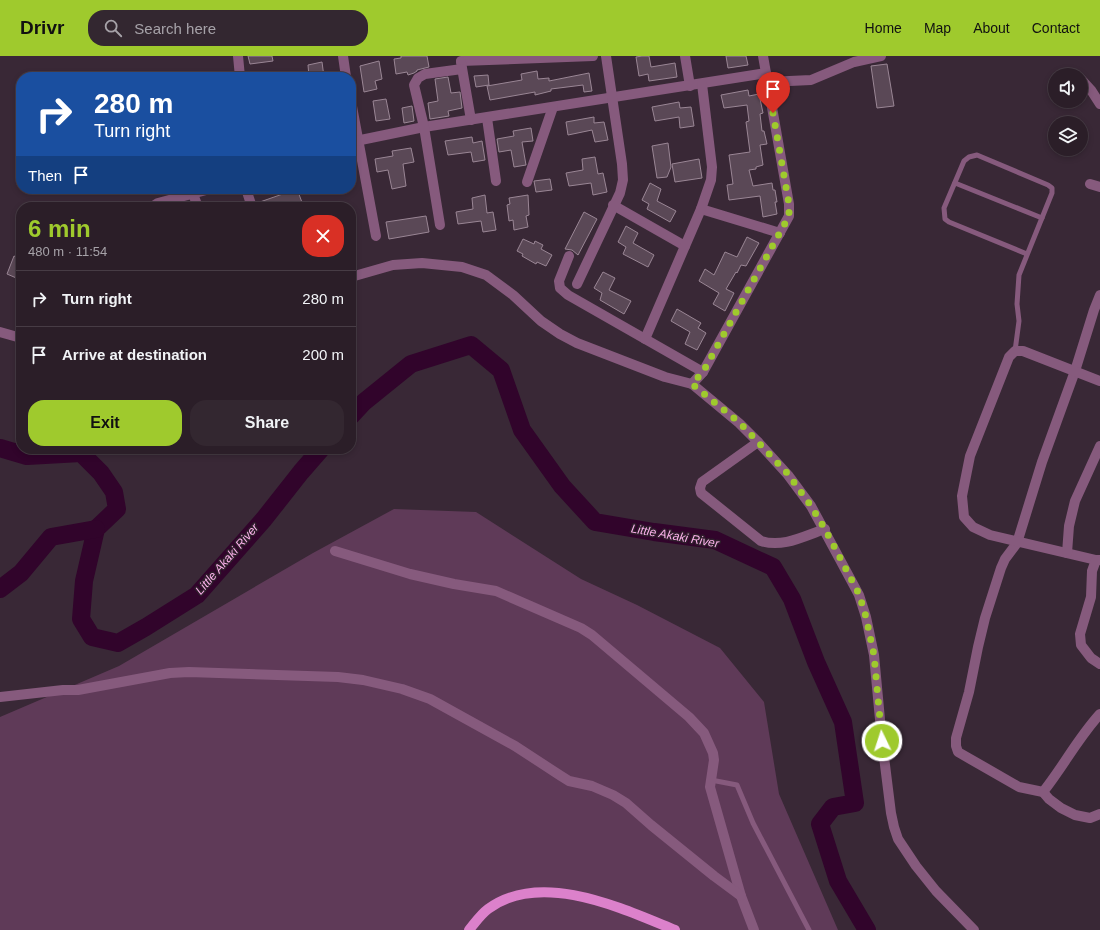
<!DOCTYPE html>
<meta charset="utf-8">
<style>
body{margin:0;font-family:Arial,sans-serif;background:#332730;color:#f1f3f6;height:100vh;display:flex;flex-direction:column;font-size:15px;white-space:nowrap}
*{box-sizing:border-box;margin:0}
p{font-size:13px;color:#a6a2a8}
.icon{flex:none;width:22px;height:22px;fill:none;stroke:currentColor;stroke-width:2;stroke-linecap:round;stroke-linejoin:round}
.map{position:relative;flex:1;overflow:hidden}
.side{position:absolute;left:16px;top:146px;width:340px;height:252px;display:flex;flex-direction:column;background:#2b1e28;border-radius:16px;box-shadow:0 2px 6px #0003,0 0 0 1px #473c45}
.side>*{flex:none}
.banner{position:absolute;left:16px;top:16px;width:340px;height:122px;border-radius:16px;box-shadow:0 2px 6px #0003,0 0 0 1px #473c45;background:#1a4fa0;color:#fff;overflow:hidden}
.controls{position:absolute;left:1048px;top:12px;display:grid;gap:8px}
.controls a{display:grid;place-items:center;width:40px;height:40px;border-radius:50%;background:#2b1e28;box-shadow:0 2px 6px #0003,0 0 0 1px #473c45;font-size:20px}
.pin{position:absolute;display:grid;place-items:center;width:34px;height:34px;color:#fff;margin:-41px -17px;border-radius:50% 50% 50% 0;rotate:-45deg;box-shadow:0 0 4px #0007}
.pin .icon{rotate:45deg}
.me{position:absolute;width:44px;margin:-22px;rotate:356deg;stroke-linejoin:round;filter:drop-shadow(0 0 3px #0008)}
.turn{display:flex;align-items:center;gap:14px;height:84px;padding:0 12px;font-size:18px}
.turn .icon{width:52px;height:52px;stroke-width:2.5}
.turn b{display:block;font-size:28px;line-height:34px}
.then{display:flex;align-items:center;height:38px;padding:0 12px;background:#0003;gap:8px;font-size:15px}
.round{display:grid;place-items:center;flex:none;width:42px;height:42px;border-radius:16px;background:#332730}
.headline{display:flex;align-items:center;justify-content:space-between;height:68px;padding:0 12px}
h1{font-size:24px;font-weight:600;line-height:30px;color:#9fca2d}
.action{display:flex;gap:8px;margin-top:auto;padding:8px 12px}
.action a{flex:1;height:46px;border-radius:16px;background:#9fca2d;color:#111;font-size:16px;font-weight:600;line-height:46px;text-align:center}
.action a+a{background:#332730;color:#f1f3f6}
ul{padding:0;list-style:none}
li{display:flex;align-items:center;gap:12px;height:56px;padding:0 12px;border-top:1px solid #473c45}
li div{flex:1}
li b{display:block;font-size:15px}
li em{font-style:normal}
header{display:flex;align-items:center;gap:24px;box-sizing:border-box;height:56px;padding:0 20px;background:#9fca2d;color:#111}
header strong{font-size:19px}
nav{display:flex;gap:22px;margin-inline-start:auto;font-size:14px}
.search{width:280px;height:36px;background:#332730;display:flex;align-items:center;gap:10px;box-sizing:border-box;padding:0 14px;border-radius:16px;color:#a6a2a8;font-size:15px}
.map>svg:first-child{display:block}
.green{fill:#5f3a58}
.lines{fill:none;stroke-linecap:round;stroke-linejoin:round}
.river{stroke:#31042b;stroke-width:18}
.building{fill:#5a4856;stroke:#9a8695}
.service{stroke:#865a7d;stroke-width:5}
.minor{stroke:#865a7d;stroke-width:10}
.primary{stroke:#dc81cb;stroke-width:10}
.route{stroke:#9fca2d;stroke-width:7;stroke-dasharray:0 12.6}
.labels{text-anchor:middle;dominant-baseline:central;stroke-width:3;stroke-linejoin:round;paint-order:stroke}
.water-label{font-size:12px;font-style:italic;fill:#fcb2ec;stroke:#2f1f2c}
</style>
<header>
<strong>Drivr</strong>
<div class="search"><svg class="icon" aria-label="search" viewBox="0 0 24 24"><circle cx="10" cy="10" r="6"/><path d="M15 15l6 6"/></svg>Search here</div>
<nav><a>Home</a><a>Map</a><a>About</a><a>Contact</a></nav>
</header>
<div class="map">
<svg width="1100" height="874" viewBox="0 0 1100 874">
<rect width="100%" height="100%" fill="#392836"/>
<polygon class="green" points="394,453 476,456 581,523 637,549 720,592 764,646 779,738 838,874 0,874 0,661 119,610 313,497"/>
<g class="lines">
<g class="river">
<polyline points="351,360 364,346 411,308 471,289 501,314 522,374 562,430 595,466 654,476 715,484 773,511 792,543 816,606 843,666 855,747 833,751 820,768 838,825 867,874"/>
<polyline points="0,392 27,400 81,397 101,417 114,436 117,453 96,473 84,525 81,563 92,581 118,587 146,571 197,539 264,463 301,416 321,393"/>
<polyline points="0,533 21,517 51,481 96,473"/>
</g>
</g>
<g class="building">
<polygon points="248,0 272,0 273,5 250,8"/>
<polygon points="401,0 427,0 429,11 417,14 417,15 414,17 408,19 407,16 396,18 394,3 401,2"/>
<polygon points="642,0 649,0 651,11 675,7 677,21 649,25 648,18 639,20 636,1"/>
<polygon points="726,0 746,0 748,9 728,12"/>
<polygon points="379,5 382,23 375,25 377,33 364,36 360,10"/>
<polygon points="322,6 324,21 309,21 308,9"/>
<polygon points="887,8 894,50 877,52 871,10"/>
<polygon points="537,15 538,23 549,22 549,25 589,17 592,35 584,36 583,29 551,33 551,35 535,39 535,36 490,44 487,30 522,24 521,18"/>
<polygon points="488,19 489,29 476,31 474,20"/>
<polygon points="448,21 451,37 460,36 462,52 448,55 449,60 430,63 428,47 438,45 435,23"/>
<polygon points="748,34 749,40 759,38 763,57 760,58 762,75 764,75 767,88 760,89 763,109 756,111 756,113 749,114 753,130 772,127 773,134 775,134 777,146 775,146 777,158 763,161 760,140 729,144 727,129 733,128 729,99 750,96 746,66 749,65 747,49 724,52 721,39"/>
<polygon points="386,43 390,63 376,65 373,45"/>
<polygon points="679,46 680,52 691,51 694,70 680,72 679,61 655,65 652,51"/>
<polygon points="412,50 414,65 404,67 402,52"/>
<polygon points="594,61 594,67 604,66 608,84 595,86 592,74 568,79 566,66"/>
<polygon points="531,72 533,85 522,86 526,109 514,111 511,94 499,96 497,83 514,80 513,75"/>
<polygon points="472,81 473,87 482,85 485,104 473,106 471,96 448,99 445,85"/>
<polygon points="668,87 671,111 667,121 657,122 652,90"/>
<polygon points="411,92 414,106 403,108 406,130 392,133 388,114 377,116 375,103 393,100 392,95"/>
<polygon points="595,101 598,118 603,117 607,136 593,139 591,127 569,130 566,117 583,114 582,103"/>
<polygon points="699,103 702,122 675,126 672,108"/>
<polygon points="550,123 552,134 536,136 534,125"/>
<polygon points="650,127 661,133 657,145 676,155 670,166 647,153 649,148 642,144"/>
<polygon points="297,133 303,149 295,151 258,151 257,147"/>
<polygon points="485,139 487,157 493,156 496,174 483,176 481,165 458,168 456,156 473,153 472,142"/>
<polygon points="528,139 529,159 526,160 528,171 514,174 513,164 509,165 507,149 510,148 509,142"/>
<polygon points="584,156 597,163 578,199 572,194 565,193"/>
<polygon points="426,160 429,176 389,183 386,166"/>
<polygon points="626,170 638,177 633,187 654,199 648,211 623,198 626,191 618,186"/>
<polygon points="747,181 759,187 746,210 741,209 737,217 736,216 726,233 734,237 725,255 713,248 719,237 699,225 705,213 714,219 725,196 737,201"/>
<polygon points="523,183 534,188 535,185 543,189 541,193 552,199 546,210 537,206 536,208 522,200 523,198 517,195"/>
<polygon points="14,200 21,203 21,224 7,218"/>
<polygon points="603,216 615,222 609,234 631,245 624,258 600,244 602,237 594,232"/>
<polygon points="677,253 701,267 698,272 706,277 697,294 685,288 690,276 671,265"/>
</g>
<g class="lines">
<g class="service">
<polyline points="955,127 1042,162"/>
<polyline points="1015,295 1019,265 1017,248 1019,219 1052,137 1052,132 1048,129 977,99 969,101 964,105 944,152 945,163 949,166 1027,198"/>
<polyline points="711,724 737,729 753,767 809,874"/>
</g>
<g class="minor">
<polyline points="238,0 240,21"/>
<polyline points="343,0 346,21"/>
<polyline points="685,0 690,30"/>
<polyline points="461,5 593,0"/>
<polyline points="461,6 471,64"/>
<polyline points="1081,23 1091,34 1100,48"/>
<polyline points="768,26 811,24 854,6 881,0"/>
<polyline points="351,45 376,180"/>
<polyline points="487,62 496,125"/>
<polyline points="351,86 424,71 766,17"/>
<polyline points="527,126 553,51"/>
<polyline points="1090,128 1100,131"/>
<polyline points="246,133 252,151"/>
<polyline points="193,138 198,151"/>
<polyline points="613,149 685,190"/>
<polyline points="152,151 158,147 210,133"/>
<polyline points="701,153 780,177"/>
<polyline points="440,169 424,71 414,29 418,22 425,18 462,13"/>
<polyline points="569,200 559,225 560,232 568,239 703,316"/>
<polyline points="351,221 393,209 422,207 462,211 486,219 513,239 541,265 560,278 577,287 665,321 692,328 739,367 758,386 788,419 811,450 859,539 866,561 874,599 882,685 891,757 894,771 898,783 916,810 936,835 974,874"/>
<polyline points="577,228 620,137 623,124 622,108 606,0"/>
<polyline points="1100,239 1094,254 1075,315 1042,406 1017,487 1005,503 1001,512 985,562 978,591 969,636 956,682 956,690 958,696 1019,731 1043,736 1049,743 1061,752 1075,759 1090,762 1100,758"/>
<polyline points="0,276 21,282"/>
<polyline points="645,283 701,153 711,124 712,111 702,28"/>
<polyline points="1100,325 1023,295 1015,295 1009,301 970,400 962,440 964,461 973,471 990,479 1096,504 1100,504"/>
<polyline points="692,328 703,316 789,160 789,148 763,0"/>
<path d="M758 386 702 426 700 432 701 437 761 485C783 492 804 480 825 473"/>
<polyline points="335,495 410,518 454,528 496,535 581,572 592,579 689,661 704,677 713,697 714,704 710,731 741,840 754,874"/>
<polyline points="1067,497 1069,470 1075,445 1100,390"/>
<polyline points="1096,504 1092,515 1091,541 1080,578 1081,589 1091,602 1100,608"/>
<polyline points="0,641 63,634 78,634 170,617 189,616 338,621 363,624 402,633 430,643 515,690 561,720 569,725 592,730 613,739 626,747 651,769 714,820 741,840"/>
<path d="M1043 736C1063 711 1078 682 1100 658"/>
</g>
<path class="primary" d="M469 874C475 867 480 859 488 853 541 814 621 852 675 874"/>
</g>
<g class="lines">
<polyline class="route" points="773,57 789,148 789,160 703,316 692,328 740,367 758,386 788,418 811,450 825,473 859,538 866,561 874,599 882,685"/>
</g>
<g class="labels">
<g class="water-label">
<text transform="translate(675 480) rotate(10)">Little Akaki River</text>
<text transform="translate(227 503) rotate(-49)">Little Akaki River</text>
</g>
</g>
</svg>
<div class="controls">
<a><svg class="icon" aria-label="sound" viewBox="0 0 24 24"><path d="M4 9h4l5-4v14l-5-4H4zM17 9q2 3 0 6"/></svg></a>
<a><svg class="icon" aria-label="layers" viewBox="0 0 24 24"><path d="M12 4l9 5-9 5-9-5zM3 14l9 5 9-5"/></svg></a>
</div>
<div class="pin" style="left:773px;top:57px;background:#d93025"><svg class="icon" aria-label="arrive" viewBox="0 0 24 24"><path d="M6 21V4h12l-3 4 3 4H6"/></svg></div>
<svg class="me" style="left:882px;top:685px" viewBox="-20 -20 40 40"><circle r="17" fill="#9fca2d" stroke="#fff" stroke-width="3"/><path d="M0-11L8 9 0 5-8 9z" fill="#fff"/></svg>
<div class="banner">
<div class="turn"><svg class="icon" aria-label="right" viewBox="0 0 24 24"><path d="M7 20v-9h11M14 6l5 5-5 5"/></svg><div><b>280 m</b>Turn right</div></div>
<div class="then">Then<svg class="icon" aria-label="arrive" viewBox="0 0 24 24"><path d="M6 21V4h12l-3 4 3 4H6"/></svg></div>
</div>
<section class="side">
<div class="headline"><div><h1>6 min</h1><p>480 m · 11:54</p></div><a class="round" style="background:#d93025;color:#fff"><svg class="icon" aria-label="close" viewBox="0 0 24 24"><path d="M6 6l12 12M18 6L6 18"/></svg></a></div>
<ul>
<li><svg class="icon" aria-label="right" viewBox="0 0 24 24"><path d="M7 20v-9h11M14 6l5 5-5 5"/></svg><div><b>Turn right</b></div><em>280 m</em></li>
<li><svg class="icon" aria-label="arrive" viewBox="0 0 24 24"><path d="M6 21V4h12l-3 4 3 4H6"/></svg><div><b>Arrive at destination</b></div><em>200 m</em></li>
</ul>
<div class="action"><a>Exit</a><a>Share</a></div>
</section>
</div>
